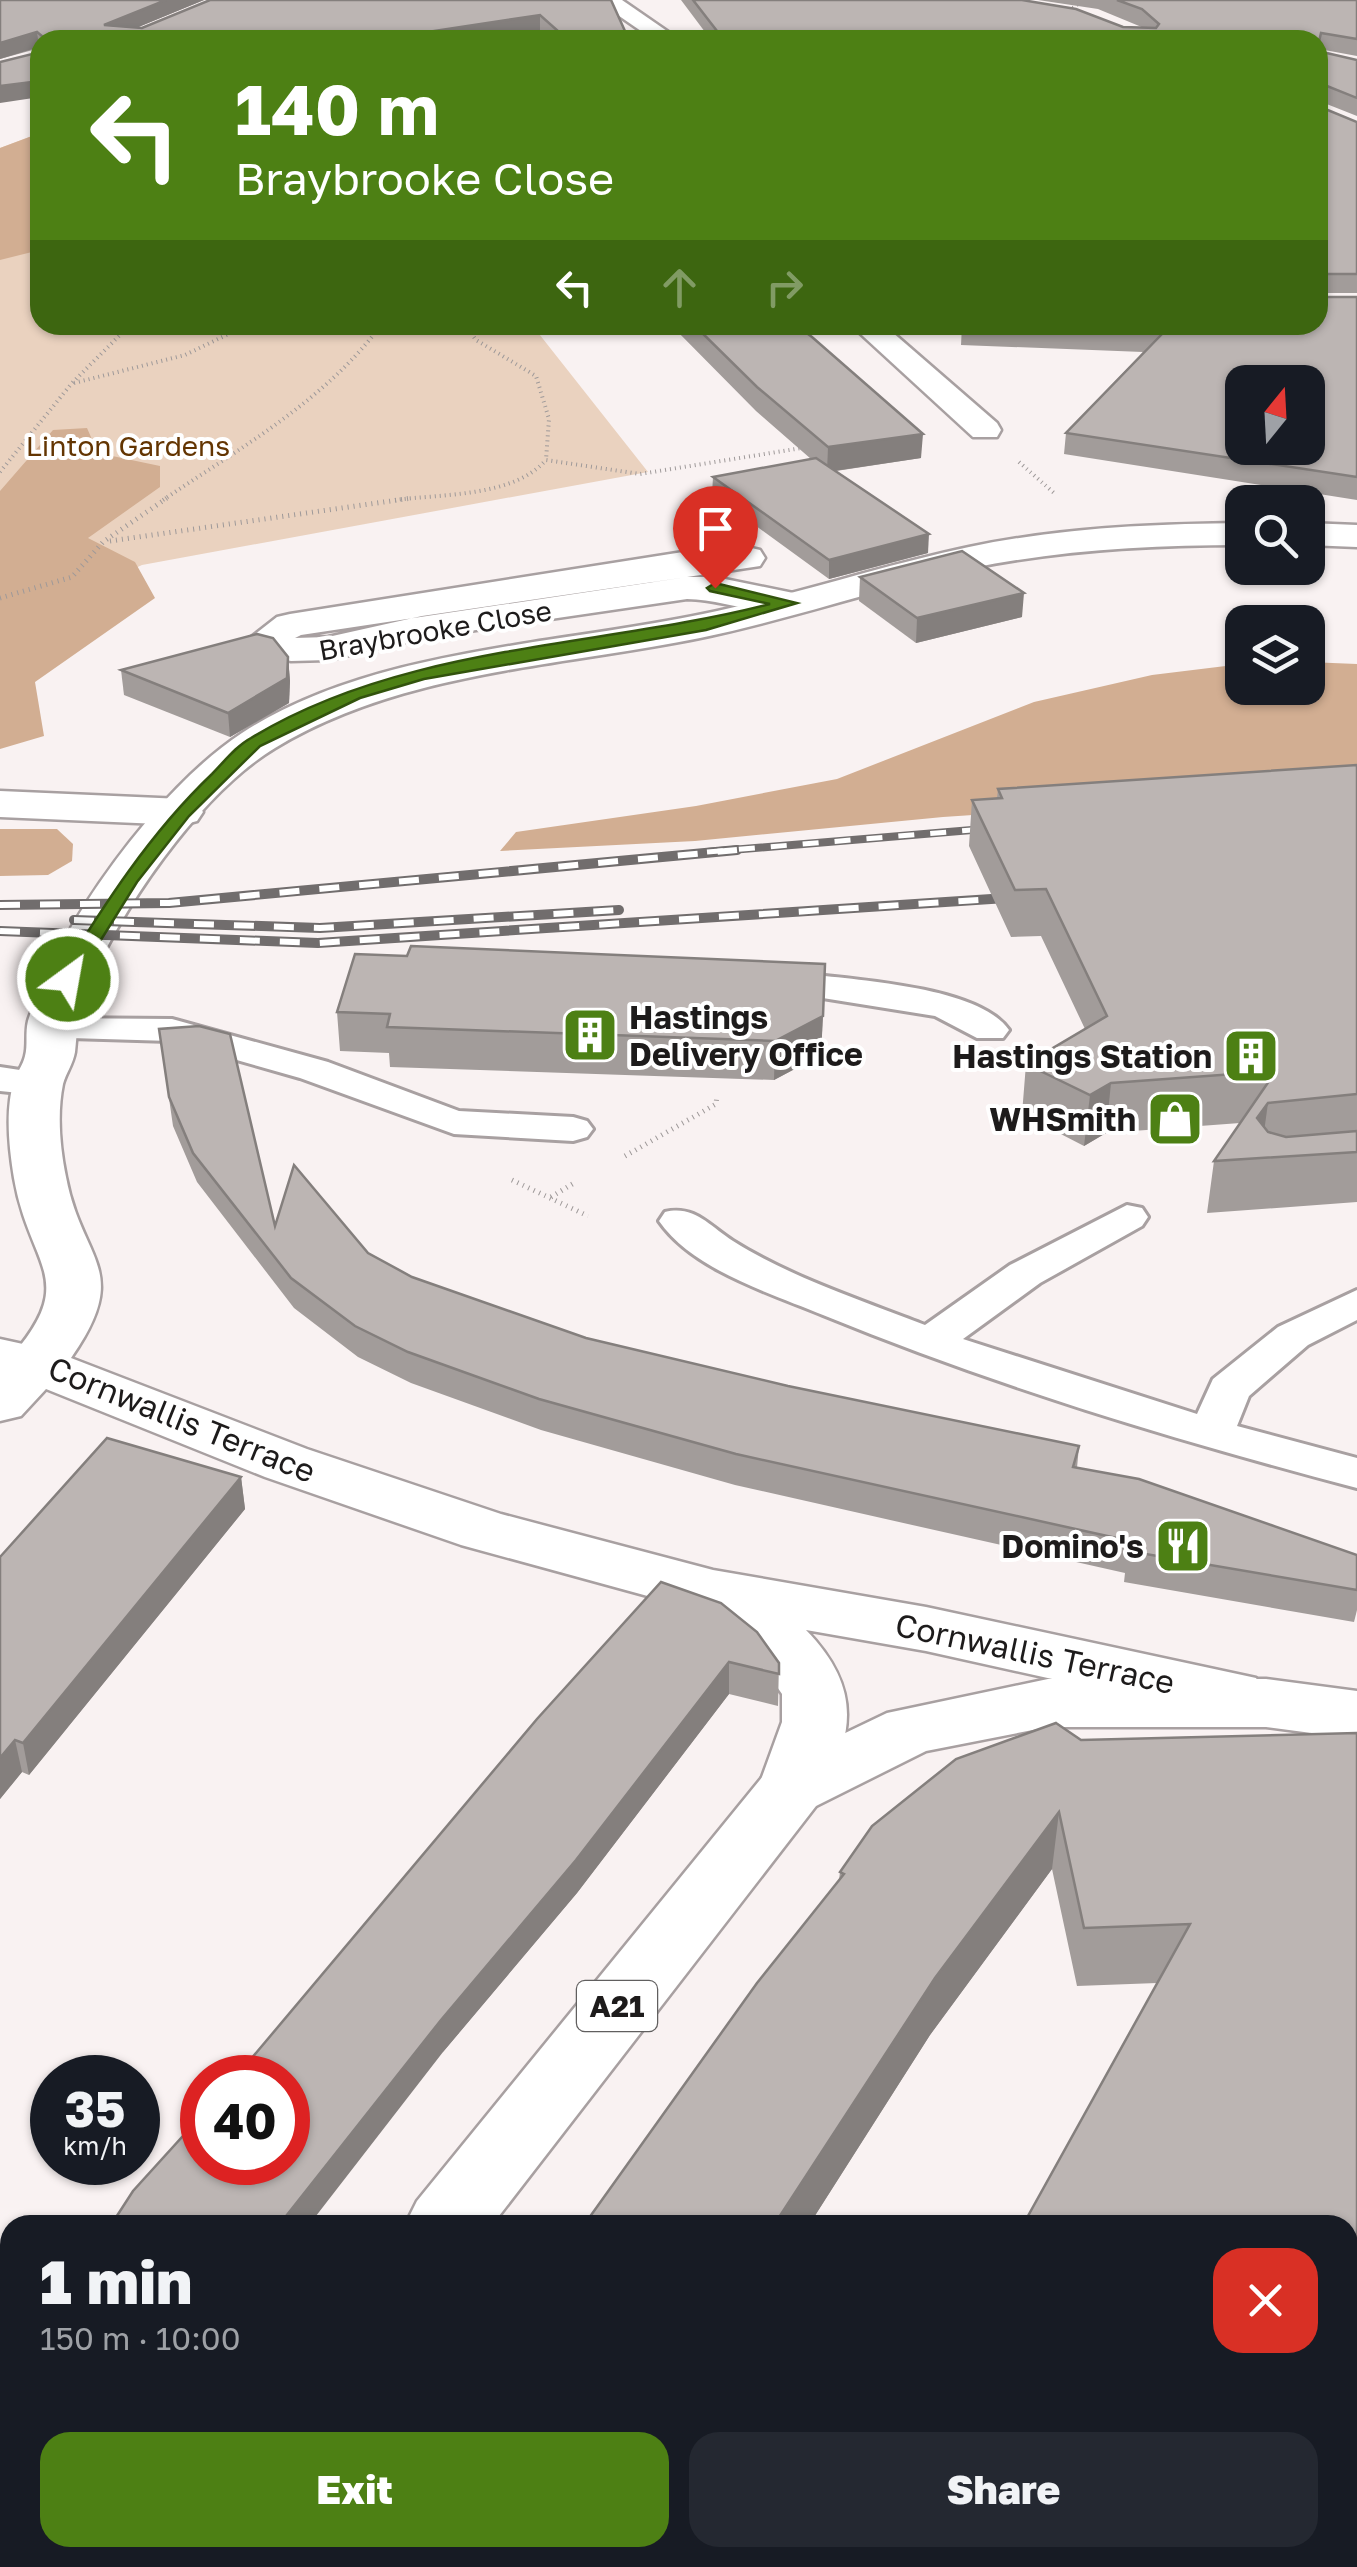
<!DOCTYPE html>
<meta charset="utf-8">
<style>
body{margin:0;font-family:"Golos Text",sans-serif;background:#242831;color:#f1f3f6;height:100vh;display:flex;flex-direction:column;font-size:38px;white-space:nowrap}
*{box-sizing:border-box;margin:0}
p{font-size:32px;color:#9ea1a6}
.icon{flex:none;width:55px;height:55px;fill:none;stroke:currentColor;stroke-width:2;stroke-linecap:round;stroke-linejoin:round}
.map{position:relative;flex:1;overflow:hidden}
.panel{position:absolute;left:0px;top:2215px;width:1358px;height:352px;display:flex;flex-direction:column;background:#171b24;border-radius:30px 30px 0 0;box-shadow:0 2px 8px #0004}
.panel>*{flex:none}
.guide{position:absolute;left:30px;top:30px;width:1298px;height:305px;border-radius:30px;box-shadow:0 2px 8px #0004;background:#4d8014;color:#fff;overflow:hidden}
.needle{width:65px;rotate:18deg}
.buttons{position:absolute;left:1225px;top:365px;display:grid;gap:20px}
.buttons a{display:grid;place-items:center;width:100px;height:100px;border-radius:20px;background:#171b24;box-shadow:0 2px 8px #0004;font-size:50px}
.speed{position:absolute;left:30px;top:2055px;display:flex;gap:20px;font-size:50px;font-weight:700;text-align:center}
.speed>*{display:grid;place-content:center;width:130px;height:130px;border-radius:50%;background:#171b24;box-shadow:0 2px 8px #0004;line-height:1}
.speed small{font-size:25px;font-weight:400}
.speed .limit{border:15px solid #d22;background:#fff;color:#111}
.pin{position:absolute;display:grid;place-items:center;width:85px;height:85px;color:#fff;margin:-102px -42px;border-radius:50% 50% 50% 0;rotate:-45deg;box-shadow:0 0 10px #0007}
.pin .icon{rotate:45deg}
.me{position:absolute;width:110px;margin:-55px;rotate:32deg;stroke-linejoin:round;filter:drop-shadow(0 0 8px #0008)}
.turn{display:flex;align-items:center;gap:35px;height:210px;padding:0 40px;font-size:45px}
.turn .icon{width:130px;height:130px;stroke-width:2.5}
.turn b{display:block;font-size:70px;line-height:85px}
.lanes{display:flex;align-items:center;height:95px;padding:0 40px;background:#0003;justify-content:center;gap:50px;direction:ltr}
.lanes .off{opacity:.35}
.round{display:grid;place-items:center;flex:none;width:105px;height:105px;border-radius:30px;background:#242831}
.overview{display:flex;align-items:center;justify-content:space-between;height:170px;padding:0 40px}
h1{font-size:60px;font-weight:800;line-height:75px}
.action{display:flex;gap:20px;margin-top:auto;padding:20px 40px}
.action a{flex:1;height:115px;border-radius:30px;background:#4d8014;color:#fff;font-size:40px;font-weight:800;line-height:115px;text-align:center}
.action a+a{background:#242831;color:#f1f3f6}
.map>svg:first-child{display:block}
.green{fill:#ead2bf}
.forest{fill:#d2ae92}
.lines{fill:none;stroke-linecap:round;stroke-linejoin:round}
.service-casing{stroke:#a8a0a1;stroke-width:6}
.minor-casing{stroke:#a8a0a1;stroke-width:5}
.tertiary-casing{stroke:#a8a0a1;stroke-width:5}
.trunk-casing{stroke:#a8a0a1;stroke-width:5}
.path-far2{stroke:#9e9999;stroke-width:2.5;stroke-dasharray:1 4;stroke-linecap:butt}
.path-far1{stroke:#9e9999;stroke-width:4;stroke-dasharray:1 4;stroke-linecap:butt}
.path{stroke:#9e9999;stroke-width:5;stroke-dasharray:1 5;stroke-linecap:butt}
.service{fill:#fff;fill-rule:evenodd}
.minor{fill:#fff;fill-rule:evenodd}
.tertiary{fill:#fff;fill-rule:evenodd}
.trunk{fill:#fff;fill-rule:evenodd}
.rail-far1-casing{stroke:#716d6d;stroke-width:8}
.rail-casing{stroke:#716d6d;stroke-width:10}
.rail-far1{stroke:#fff;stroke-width:5;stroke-dasharray:16;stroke-linecap:butt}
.rail{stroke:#fff;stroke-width:6;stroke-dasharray:20;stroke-linecap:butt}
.wall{fill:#a29c9a}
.shaded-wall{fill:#847f7d}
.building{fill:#bcb5b3;stroke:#847f7d;stroke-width:2.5;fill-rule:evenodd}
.route{fill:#4d8014;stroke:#32530d;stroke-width:2.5}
.labels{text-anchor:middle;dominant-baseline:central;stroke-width:8;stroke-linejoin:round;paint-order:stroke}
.far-park-label{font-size:28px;fill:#633502;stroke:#fff}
.far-street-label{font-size:28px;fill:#1d1b1b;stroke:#fff}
.shield{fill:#fff;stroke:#615f5f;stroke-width:2.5}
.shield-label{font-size:30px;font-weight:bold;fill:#1d1b1b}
.poi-label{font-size:32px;font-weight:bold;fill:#1d1b1b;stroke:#fff;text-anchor:end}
.street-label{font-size:32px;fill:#1d1b1b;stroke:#fff}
</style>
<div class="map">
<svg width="1357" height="2567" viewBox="0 0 1357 2567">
<rect width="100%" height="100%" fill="#f9f2f2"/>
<polygon class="green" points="40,133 40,325 532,325 648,472 142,565 86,591 0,661 0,148"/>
<g class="forest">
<polygon points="40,133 40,250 0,260 0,148"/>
<polygon points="87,428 98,453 160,466 160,487 88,538 135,562 155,598 35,682 44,736 0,749 0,491 53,430"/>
<polygon points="1308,662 1357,664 1357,790 943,817 695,841 500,851 516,832 696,806 837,779 1034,702 1152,675 1242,664 1242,688 1308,688"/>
<polygon points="0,829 57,829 73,844 72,861 48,875 0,876"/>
</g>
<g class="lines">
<g class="service-casing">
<g id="service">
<path d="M792 972C845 980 977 984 1009 1030L1003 1038H977L935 1016 779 991 774 983 779 975Z"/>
<polygon points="50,1018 172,1019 328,1062 459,1111 573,1117 587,1121 593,1129 587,1137 573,1141 454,1134 300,1078 170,1041 37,1037 31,1029 37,1021"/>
<polygon points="0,1067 53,1075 58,1083 53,1091 39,1095 0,1091"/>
<path d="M1127 1205 1142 1208 1148 1217 1142 1226 1040 1283 963 1339 1197 1414 1213 1379 1278 1327 1357 1290V1320L1308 1345 1249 1396 1237 1426 1357 1458V1488C1175 1440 996 1386 823 1315 770 1293 693 1270 659 1221L665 1212C695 1205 709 1226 733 1241 792 1278 861 1300 925 1325L1010 1265Z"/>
</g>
</g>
<g class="minor-casing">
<g id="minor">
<polygon points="596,0 622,0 680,40 654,40"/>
<polygon points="851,325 884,325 997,423 1001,430 997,437 973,437"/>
<path d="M747 547 760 550 765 558 760 566 301 635 295 638 328 637 422 616 687 577H715L803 595 809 603 803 611C768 620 724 599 687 599L422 638 328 660 291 661 259 654 250 638 277 617 290 614 683 552Z"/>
<polygon points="0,791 182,799 197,803 203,812 197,821 182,825 0,817"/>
<polygon points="0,1339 55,1351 64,1364 55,1377 35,1382 0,1375"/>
</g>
</g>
<g class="tertiary-casing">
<g id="tertiary">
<path d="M1242 523V545C1151 545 1061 550 972 568 880 588 792 619 700 638 558 667 402 671 275 748 199 794 117 913 85 995 78 1015 77 1031 75 1052 73 1064 66 1073 63 1084 57 1113 60 1148 66 1177 82 1262 133 1269 71 1358L307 1449 501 1514 713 1570 926 1607 1256 1678 1266 1695 1256 1712 1233 1719 926 1651 806 1630C864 1690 854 1737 816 1806L792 1813 768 1806 758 1788 782 1722V1694L759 1661 695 1609 461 1545 265 1477 46 1389 21 1416 0 1421V1369C85 1279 30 1272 14 1178 9 1148 5 1110 14 1081 17 1072 23 1065 25 1056 28 1045 25 1033 28 1021 58 925 158 788 242 733 371 649 556 645 703 614 792 596 879 566 969 547 1059 528 1150 524 1242 523Z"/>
<polygon points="1308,523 1357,525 1357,547 1308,545"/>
</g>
</g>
<g class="trunk-casing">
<g id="trunk">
<polygon points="1048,1679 1266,1679 1357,1691 1357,1739 1266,1727 1048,1727 926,1751 816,1806 492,2225 405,2225 417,2201 768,1770 887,1713"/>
<polygon points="214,2558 302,2558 298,2567 210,2567"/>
</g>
</g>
<polyline class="path-far2" points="1063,11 1091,0"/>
<g class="path-far1">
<polyline points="465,325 476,340 536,376 549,419 546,460 640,474 808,447"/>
<polyline points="74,383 185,355 247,325"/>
<polyline points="1019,462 1054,493"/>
<polyline points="0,472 72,383 130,325"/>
<path d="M163 500C240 448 326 400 381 325"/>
<path d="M395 500C441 494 514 497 546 460"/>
</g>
<g class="path">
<polyline points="110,541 412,498"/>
<polyline points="0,598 72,577 103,542 167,498"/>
<polyline points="625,1156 716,1104 717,1095"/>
<polyline points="512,1180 588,1216"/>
<polyline points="551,1197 574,1183"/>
</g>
<use href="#service" class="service"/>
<use href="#minor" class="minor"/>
<use href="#tertiary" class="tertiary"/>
<use href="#trunk" class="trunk"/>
<g class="rail-far1-casing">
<polyline id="rail-far1" points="707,852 996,828"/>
</g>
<g class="rail-casing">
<g id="rail">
<polyline points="0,905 169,903 737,850"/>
<polyline points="74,920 320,928 619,910"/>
<polyline points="0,931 318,943 1023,897"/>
</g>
</g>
<use href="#rail-far1" class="rail-far1"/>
<use href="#rail" class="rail"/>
</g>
<g class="wall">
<polygon points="0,0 204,0 136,28 611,0 629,40 552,40 540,30 474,40 40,40 40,48 0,59"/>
<polygon points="681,0 1022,0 1123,27 1144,28 1098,9 1038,0 1357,0 1357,56 1319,49 1318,51 1357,60 1357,116 1319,101 1318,103 1318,40 711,40"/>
<polygon points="1318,106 1357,122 1357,293 1318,293 1318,297 1357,297 1357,500 1064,454 1066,433 1143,352 961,345 962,325"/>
<polygon points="671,325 796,325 921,458 836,471 928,553 829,579 712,494 713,477 811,459 756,411"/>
<polygon points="860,577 1022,617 916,643 859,601"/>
<polygon points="288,657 290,681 289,703 230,737 124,695 121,670"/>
<polygon points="1357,765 1357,1202 1207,1213 1214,1161 1240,1123 1106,1133 1084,1146 1022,1114 1026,1064 1085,1029 1041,936 1011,937 969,846 972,800 997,798 998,789"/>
<polygon points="825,964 821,1055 774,1080 390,1067 389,1053 340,1051 337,1012"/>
<polygon points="159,1029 275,1226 368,1253 412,1277 586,1338 788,1386 1079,1446 1077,1468 1357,1555 1357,1610 1354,1622 1124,1582 1125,1573 735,1485 541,1430 411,1383 358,1357 294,1308 197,1182 173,1126"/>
<polygon points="241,1477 245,1509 29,1775 22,1772 0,1799 0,1557"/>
<polygon points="661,1582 779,1663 778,1706 729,1694 577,1893 443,2052 202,2115"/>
<polygon points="1357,1733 1357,2567 986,2567 985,2558 1348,2558 1157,1983 1077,1986 1052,1869 930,2035 809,2225 584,2225 839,1880 840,1872 1081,1740"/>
</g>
<g class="shaded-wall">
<polygon points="166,0 204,0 107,40 104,25"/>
<polygon points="540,15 540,30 474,40 375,40"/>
<polygon points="37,32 39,47 0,59 0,43"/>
<polygon points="251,34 251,40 226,40"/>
<polygon points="40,81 40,97 0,103 0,86"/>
<polygon points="1322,84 1319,101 1318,103 1318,87"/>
<polygon points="923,434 921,458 827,472 828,447"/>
<polygon points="929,534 928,553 829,579 829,560"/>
<polygon points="1024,593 1022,617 916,643 917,618"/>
<polygon points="288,657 290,681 289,703 230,737 228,713"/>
<polygon points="823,1016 821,1055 774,1080 775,1041"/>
<polygon points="1111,1083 1106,1133 1084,1146 1090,1095"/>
<polygon points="1268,1103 1261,1154 1257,1118"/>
<polygon points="241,1477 245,1509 29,1775 23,1743"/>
<polygon points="729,1662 729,1694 577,1893 443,2052 309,2225 279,2225 441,2020"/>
<polygon points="15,1740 22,1772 0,1799 0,1758"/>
<polygon points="1059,1812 1052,1869 930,2035 809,2225 774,2225 935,1978"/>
<polygon points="93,2558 113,2558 109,2567 90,2567"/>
<polygon points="601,2558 618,2558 615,2567 599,2567"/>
</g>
<g class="building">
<polygon points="0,0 166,0 104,25 142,28 210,0 611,0 629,40 568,40 540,15 375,40 263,40 251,34 226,40 42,40 42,36 37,32 0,43"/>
<polygon points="693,0 1022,0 1076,9 1123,27 1156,28 1159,24 1142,9 1117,0 1357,0 1357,39 1321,33 1318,46 1318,40 724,40"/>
<polygon points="1318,51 1357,60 1357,98 1322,84 1318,87"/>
<polygon points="40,52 40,81 0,86 0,62"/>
<path d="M1318 106 1357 122V274H1318V297H1357V477L1066 433 1163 333 962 325H1318ZM1242 382H1308V448H1242Z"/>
<polygon points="694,325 796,325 812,337 923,434 828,447 757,387"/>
<polygon points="816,458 929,534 829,560 713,477"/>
<polygon points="962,551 1024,593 917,618 860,577"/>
<polygon points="257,634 273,638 288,657 287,678 228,713 121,670"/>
<polygon points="1357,765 1357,1094 1268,1103 1257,1118 1268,1132 1286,1137 1357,1131 1357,1152 1214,1161 1276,1071 1111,1083 1090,1095 1026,1064 1107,1016 1046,889 1015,890 972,800 1002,798 998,789"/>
<polygon points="411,946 825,964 823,1016 775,1041 387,1027 390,1014 337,1012 355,954 407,956"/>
<polygon points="199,1026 230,1034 275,1226 294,1165 368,1253 412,1277 586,1338 788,1386 1079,1446 1073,1467 1139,1479 1357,1555 1357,1590 1128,1551 1130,1541 736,1454 539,1399 408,1352 355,1326 291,1278 193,1153 169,1097 159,1029"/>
<polygon points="107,1438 241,1477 23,1743 15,1740 0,1758 0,1557"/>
<polygon points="661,1582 721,1603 757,1632 779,1663 779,1674 729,1662 576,1860 441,2020 279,2225 111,2225 133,2191 202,2115 202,2162 288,2162 288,2078 235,2078 537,1719"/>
<polygon points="1056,1723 1081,1740 1357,1733 1357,2567 999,2567 998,2558 1348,2558 1348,2225 1023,2225 1190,1924 1084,1928 1059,1812 935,1978 774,2225 584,2225 757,1983 844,1874 840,1872 872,1826 956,1759"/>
<polygon points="10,2379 10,2558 93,2558 90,2567 0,2567 0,2394"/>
<polygon points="420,2558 601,2558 599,2567 418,2567"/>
</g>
<path class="route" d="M715 583 797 603 706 630 424 679 360 698 260 746 189 816 137 882 74 983 58 979C104 905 149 834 212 774 224 762 236 746 251 738 405 644 599 648 770 604L710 591 707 588Z"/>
<defs>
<g id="building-square" transform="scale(2.875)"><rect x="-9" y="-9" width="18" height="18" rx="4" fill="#4d8014" stroke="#fff"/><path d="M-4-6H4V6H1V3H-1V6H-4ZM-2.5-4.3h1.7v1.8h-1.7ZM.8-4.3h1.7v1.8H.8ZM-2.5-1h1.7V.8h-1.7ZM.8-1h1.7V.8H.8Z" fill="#fff"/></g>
<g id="shop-square" transform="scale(2.875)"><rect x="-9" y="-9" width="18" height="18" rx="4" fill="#4d8014" stroke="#fff"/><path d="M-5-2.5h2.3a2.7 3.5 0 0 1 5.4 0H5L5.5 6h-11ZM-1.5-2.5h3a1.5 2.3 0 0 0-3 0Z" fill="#fff"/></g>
<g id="restaurant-square" transform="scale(2.875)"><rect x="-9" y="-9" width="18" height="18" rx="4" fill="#4d8014" stroke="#fff"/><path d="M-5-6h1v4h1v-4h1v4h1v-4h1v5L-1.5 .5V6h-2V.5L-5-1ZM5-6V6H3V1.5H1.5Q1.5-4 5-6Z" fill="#fff"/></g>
</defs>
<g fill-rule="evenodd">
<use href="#building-square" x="590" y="1035"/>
<use href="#building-square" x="1251" y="1056"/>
<use href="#shop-square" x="1175" y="1119"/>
<use href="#restaurant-square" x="1183" y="1546"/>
</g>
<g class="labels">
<g class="far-park-label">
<text x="128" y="445">Linton Gardens</text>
</g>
<g class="far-street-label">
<text transform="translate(435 630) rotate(-10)">Braybrooke Close</text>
</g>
<rect class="shield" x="577" y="1981" width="80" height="50" rx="8"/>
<g class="shield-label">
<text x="617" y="2006">A21</text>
</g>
<g class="poi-label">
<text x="629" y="1017" text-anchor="start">Hastings<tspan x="629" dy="37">Delivery Office</tspan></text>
<text x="1212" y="1056">Hastings Station</text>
<text x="1136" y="1119">WHSmith</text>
<text x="1144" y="1546">Domino's</text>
</g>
<g class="street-label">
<text transform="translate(182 1419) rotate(22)">Cornwallis Terrace</text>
<text transform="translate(1035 1653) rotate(12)">Cornwallis Terrace</text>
</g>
</g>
</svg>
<div class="buttons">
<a><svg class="needle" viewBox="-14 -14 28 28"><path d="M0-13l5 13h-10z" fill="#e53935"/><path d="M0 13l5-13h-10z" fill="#9ea1a6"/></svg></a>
<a><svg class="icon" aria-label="search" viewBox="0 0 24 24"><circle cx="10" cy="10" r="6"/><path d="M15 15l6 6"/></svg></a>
<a><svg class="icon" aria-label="layers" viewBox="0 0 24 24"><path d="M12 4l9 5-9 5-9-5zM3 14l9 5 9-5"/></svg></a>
</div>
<div class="speed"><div>35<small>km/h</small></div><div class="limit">40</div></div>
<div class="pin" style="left:715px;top:588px;background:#d93025"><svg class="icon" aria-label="arrive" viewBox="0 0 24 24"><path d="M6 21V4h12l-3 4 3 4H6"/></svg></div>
<svg class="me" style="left:68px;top:979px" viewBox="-20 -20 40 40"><circle r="17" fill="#4d8014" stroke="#fff" stroke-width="3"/><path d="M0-11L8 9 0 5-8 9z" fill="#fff"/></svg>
<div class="guide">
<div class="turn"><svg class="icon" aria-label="left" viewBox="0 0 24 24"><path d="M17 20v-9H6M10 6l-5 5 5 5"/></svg><div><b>140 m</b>Braybrooke Close</div></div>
<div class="lanes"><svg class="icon" aria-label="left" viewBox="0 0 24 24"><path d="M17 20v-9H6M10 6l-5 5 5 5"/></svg><svg class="icon off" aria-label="ahead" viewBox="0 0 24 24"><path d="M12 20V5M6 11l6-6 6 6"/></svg><svg class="icon off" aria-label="right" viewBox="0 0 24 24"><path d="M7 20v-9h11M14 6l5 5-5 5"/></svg></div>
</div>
<section class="panel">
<div class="overview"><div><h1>1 min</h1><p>150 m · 10:00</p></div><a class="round" style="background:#d93025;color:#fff"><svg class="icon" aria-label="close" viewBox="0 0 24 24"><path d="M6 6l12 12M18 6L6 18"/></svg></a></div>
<div class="action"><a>Exit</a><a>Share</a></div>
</section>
</div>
